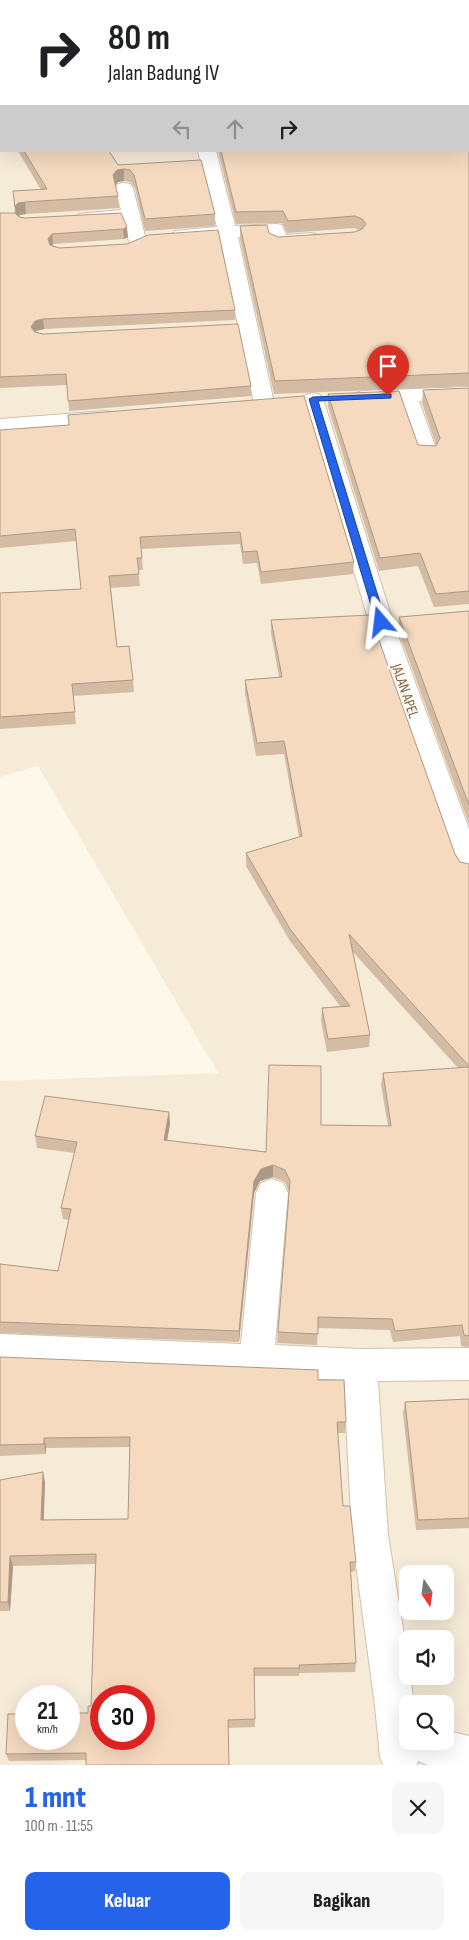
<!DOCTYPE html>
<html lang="id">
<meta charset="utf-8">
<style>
body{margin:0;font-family:"Sofia Sans Condensed",sans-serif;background:#f6f6f6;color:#202124;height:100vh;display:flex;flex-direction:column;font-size:19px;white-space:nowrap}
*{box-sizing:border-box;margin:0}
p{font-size:16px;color:#757577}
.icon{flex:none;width:28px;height:28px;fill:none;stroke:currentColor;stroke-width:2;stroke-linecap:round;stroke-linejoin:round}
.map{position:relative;height:1765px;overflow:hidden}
.side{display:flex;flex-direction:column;background:#fff;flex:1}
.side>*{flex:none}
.banner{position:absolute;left:0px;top:0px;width:470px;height:152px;box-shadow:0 5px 20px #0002;background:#fff;color:#202124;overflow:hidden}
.needle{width:32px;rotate:167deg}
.buttons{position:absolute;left:399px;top:1565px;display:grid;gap:10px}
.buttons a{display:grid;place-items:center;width:55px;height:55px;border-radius:10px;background:#fff;box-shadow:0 5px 20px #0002;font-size:25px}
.speed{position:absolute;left:15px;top:1685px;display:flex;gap:10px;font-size:25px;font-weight:700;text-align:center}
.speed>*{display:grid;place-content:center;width:65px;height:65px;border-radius:50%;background:#fff;box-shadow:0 5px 20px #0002;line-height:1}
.speed small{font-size:12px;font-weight:400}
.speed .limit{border:8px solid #d22;background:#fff;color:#111}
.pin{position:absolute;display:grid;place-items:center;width:42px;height:42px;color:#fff;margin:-51px -21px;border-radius:50% 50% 50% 0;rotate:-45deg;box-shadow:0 0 5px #0007}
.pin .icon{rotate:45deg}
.me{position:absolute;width:55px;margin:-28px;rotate:343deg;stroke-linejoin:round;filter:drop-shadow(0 0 4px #0008)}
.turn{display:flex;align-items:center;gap:18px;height:105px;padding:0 25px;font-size:22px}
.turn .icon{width:65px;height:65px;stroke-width:2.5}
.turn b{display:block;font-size:35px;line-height:42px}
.lanes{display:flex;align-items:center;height:48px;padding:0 25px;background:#0003;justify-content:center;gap:25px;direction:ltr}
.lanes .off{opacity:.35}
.round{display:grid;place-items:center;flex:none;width:52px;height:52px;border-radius:10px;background:#f6f6f6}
.overview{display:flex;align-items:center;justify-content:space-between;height:85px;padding:0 25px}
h1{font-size:30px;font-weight:800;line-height:38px;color:#2563eb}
.button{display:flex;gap:10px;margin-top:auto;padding:10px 25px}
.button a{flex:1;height:58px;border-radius:10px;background:#2563eb;color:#fff;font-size:20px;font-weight:800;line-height:58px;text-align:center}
.button a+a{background:#f6f6f6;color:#202124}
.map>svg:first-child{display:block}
.residential{fill:#f6ebd7;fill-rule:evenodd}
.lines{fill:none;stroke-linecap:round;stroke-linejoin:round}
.minor-casing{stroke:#d2c1ad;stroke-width:2}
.minor{fill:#fff;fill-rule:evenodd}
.wall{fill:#d3bba4}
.shaded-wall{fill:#ac9986}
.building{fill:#f5dabf;stroke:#ac9986;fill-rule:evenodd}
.route{fill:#2563eb;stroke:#184099}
.labels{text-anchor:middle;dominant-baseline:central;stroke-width:4;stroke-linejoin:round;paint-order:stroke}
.street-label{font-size:15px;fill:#7b604a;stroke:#fffbf1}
</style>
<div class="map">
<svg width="469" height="1765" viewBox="0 0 469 1765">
<rect width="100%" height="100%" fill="#fef8ea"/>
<path class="residential" d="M0 0H469V1765H0V1081L218 1073 38 766 0 777ZM1 1H469V151H1ZM408 1574H445V1611H408ZM408 1639H445V1676H408ZM26 1696H69V1739H26ZM101 1696H144V1739H101ZM408 1704H445V1741H408Z"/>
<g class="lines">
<g class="minor-casing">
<g id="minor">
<path d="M198 151H216L235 226 276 224 282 225 286 235 311 233 318 235 320 239 318 243C304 246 285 248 271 245L268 235 238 237 274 403 271 407 264 409 257 407 254 403 220 238 181 241 175 239 172 235 175 231 217 227Z"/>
<polygon points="124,183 130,184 133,188 146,240 144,244 137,246 130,244 123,221 85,223 79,222 76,218 79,214 121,210 115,188 118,184"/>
<polygon points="469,387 469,399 419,401 437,452 434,457 426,458 418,457 415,452 399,402 363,403 356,401 353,397 356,393 363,391"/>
<polygon points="313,393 320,395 323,399 393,622 469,829 469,876 459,873 455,866 369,622 303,399 306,395"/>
<polygon points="106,411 113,413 116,417 113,421 0,431 0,419"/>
<polygon points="272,1179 283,1183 288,1193 275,1345 360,1349 469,1348 469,1380 378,1381 388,1535 408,1660 408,1676 410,1676 414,1704 408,1704 408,1741 445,1741 445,1730 469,1736 469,1765 428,1765 418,1761 417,1765 383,1765 380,1757 375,1706 352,1535 344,1380 0,1366 0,1334 241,1344 256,1193 261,1183"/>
</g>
</g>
<use href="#minor" class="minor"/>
</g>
<g class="wall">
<polygon points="378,0 469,0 469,105 469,1 378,1"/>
<polygon points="469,120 469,386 274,394 240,239 240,226 269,233 278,237 355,232 359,230 354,228 287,233 282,223 236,224 218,151 469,151"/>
<polygon points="18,151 109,151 118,165 201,160 215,214 215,226 145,231 135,188 130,182 124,181 118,182 115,185 118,196 119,208 26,214 20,215 18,216 25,218 121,213 128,237 124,239 53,244 52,245 235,310 235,320 44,329 36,331 36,332 251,386 251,396 69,411 67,385 0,388 0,213 15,213 13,191 41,190"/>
<polygon points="469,388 469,604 434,607 418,566 379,571 328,407 328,394 418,445 436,446 436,445 422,403 423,390"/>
<polygon points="0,430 354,562 353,574 261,584 257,563 243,564 240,544 141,549 143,570 138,570 140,586 111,588 117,647 133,680 134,692 73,696 76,724 0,729 0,593 81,589 76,541 0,548"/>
<polygon points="469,611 469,824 398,630 399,617"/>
<polygon points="271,620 455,854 460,862 469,864 469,1347 461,1346 460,1336 393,1342 390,1330 318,1328 317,1345 277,1343 289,1192 285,1182 273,1177 260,1181 254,1193 239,1342 0,1333 0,1264 58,1271 69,1220 63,1219 61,1208 75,1153 37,1148 35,1136 169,1112 170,1124 167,1140 266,1152 321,1125 388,1126 381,1085 383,1073 458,1068 353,952 370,1035 369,1047 327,1052 321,1021 322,1008 340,1006 290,941 246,866 246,853 299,837 284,754 256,756 245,693 245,680 279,677 271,633"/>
<polygon points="0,1357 318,1380 346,1422 345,1433 338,1433 343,1506 356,1562 355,1571 351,1572 356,1663 355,1672 299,1673 299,1676 254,1676 255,1727 228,1728 86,1760 9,1761 6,1754 88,1713 91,1706 95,1564 13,1566 10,1611 0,1611 0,1480 45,1482 44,1520 128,1519 130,1447 46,1448 46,1454 0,1456"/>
<polygon points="469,1399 469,1528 416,1530 403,1413 405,1402"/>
</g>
<g class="shaded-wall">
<polygon points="1,121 1,134 0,134 0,122"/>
<polygon points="124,169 124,181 118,182 114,187 113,175 117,170"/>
<polygon points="25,202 26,214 20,215 16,219 15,207 18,203"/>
<polygon points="127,227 128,237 124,239 123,229"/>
<polygon points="52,234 53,244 49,249 48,239"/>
<polygon points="43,319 44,329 36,331 32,337 31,327 35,321"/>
<polygon points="169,1112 170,1124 165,1152 164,1140"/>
<polygon points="273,1165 273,1177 260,1181 254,1193 239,1342 239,1331 254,1181 261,1169"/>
<polygon points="44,1438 46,1448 46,1454 44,1444"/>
<polygon points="43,1472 45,1482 43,1530 41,1520"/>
<polygon points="10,1556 13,1566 10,1611 8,1602"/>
</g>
<g class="building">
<polygon points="62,0 166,0 166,1 61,1"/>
<polygon points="383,0 469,0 469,90 469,1 383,1"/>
<polygon points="0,40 1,40 1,121 0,122"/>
<polygon points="469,120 469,373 275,381 240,226 267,225 269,233 278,237 355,232 362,229 366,224 362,219 355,216 288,221 283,211 236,212 221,151 469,151"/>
<polygon points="24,151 109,151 118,165 201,160 215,214 145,219 134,175 130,170 124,169 117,170 113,175 118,196 25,202 18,203 15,207 13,191 47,189"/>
<polygon points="0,213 15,213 19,217 25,218 121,213 127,227 123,229 52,234 48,239 50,245 59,248 127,244 148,235 218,230 235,310 43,319 35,321 31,327 35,332 43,334 238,324 251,386 68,401 66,374 0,377"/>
<polygon points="469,388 469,591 436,594 420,553 380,558 328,394 399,391 418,445 436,446 440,438 423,390"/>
<polygon points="304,396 354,562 261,572 257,551 243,552 240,532 140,537 142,558 137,558 139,574 109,576 117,647 129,646 133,680 72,684 75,712 0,717 0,593 81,589 75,529 0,536 0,430 69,425 68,415"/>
<polygon points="469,611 469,805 399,617"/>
<polygon points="370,615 455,854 460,862 469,864 469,1066 349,934 370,1035 328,1039 322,1008 350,1006 290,929 246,853 302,836 284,741 257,743 245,680 282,677 271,620"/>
<polygon points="269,1065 321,1066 321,1125 391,1126 383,1073 469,1067 469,1336 464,1335 462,1325 395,1331 392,1319 318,1317 318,1334 278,1332 290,1181 285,1170 273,1165 261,1169 254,1181 239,1331 0,1322 0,1264 58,1271 71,1209 61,1208 77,1142 35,1136 45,1096 169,1112 164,1140 266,1152"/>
<path d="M0 1357 318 1370V1380H344L346 1422H337L343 1506H350L356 1562H350L356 1663 299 1665 300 1668H254L255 1719 228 1720 229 1765H86V1753L6 1754 8 1714H26V1739H69V1713H88V1706H91L96 1554 10 1556 8 1602H0V1480L43 1472 41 1520 128 1519 130 1437 44 1438V1444L0 1445ZM101 1696H144V1739H101Z"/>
<polygon points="469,1399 469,1518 418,1520 405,1402"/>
</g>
<polygon class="route" points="388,394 391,394 391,398 318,401 386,622 381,626 376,622 309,399 313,397"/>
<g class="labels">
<g class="street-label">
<text transform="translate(405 691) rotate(71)">JALAN APEL</text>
</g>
</g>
</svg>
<div class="buttons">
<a><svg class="needle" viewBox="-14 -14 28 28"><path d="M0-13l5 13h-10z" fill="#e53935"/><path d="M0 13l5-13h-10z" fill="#757577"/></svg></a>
<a><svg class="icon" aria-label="sound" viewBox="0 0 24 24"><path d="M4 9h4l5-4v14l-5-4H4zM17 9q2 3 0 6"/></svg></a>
<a><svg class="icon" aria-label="search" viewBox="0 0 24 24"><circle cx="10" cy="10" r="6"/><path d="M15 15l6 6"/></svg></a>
</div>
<div class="speed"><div>21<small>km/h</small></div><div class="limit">30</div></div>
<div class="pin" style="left:388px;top:396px;background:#d93025"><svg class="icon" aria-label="arrive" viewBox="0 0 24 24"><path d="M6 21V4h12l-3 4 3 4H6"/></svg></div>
<svg class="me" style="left:381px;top:622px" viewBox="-20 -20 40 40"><path d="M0-17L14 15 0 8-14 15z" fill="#2563eb" stroke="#fff" stroke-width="4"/></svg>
<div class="banner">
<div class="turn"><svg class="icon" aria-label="right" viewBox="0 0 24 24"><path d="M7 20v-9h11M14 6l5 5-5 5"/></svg><div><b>80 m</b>Jalan Badung IV</div></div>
<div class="lanes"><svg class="icon off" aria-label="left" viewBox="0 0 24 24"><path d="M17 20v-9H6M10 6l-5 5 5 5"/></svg><svg class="icon off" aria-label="ahead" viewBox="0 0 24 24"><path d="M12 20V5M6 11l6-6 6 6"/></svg><svg class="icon" aria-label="right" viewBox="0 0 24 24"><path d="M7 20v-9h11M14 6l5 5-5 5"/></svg></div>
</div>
</div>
<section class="side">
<div class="overview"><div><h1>1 mnt</h1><p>100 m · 11:55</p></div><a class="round"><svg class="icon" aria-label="close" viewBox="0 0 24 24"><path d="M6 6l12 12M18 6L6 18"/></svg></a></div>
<div class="button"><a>Keluar</a><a>Bagikan</a></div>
</section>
